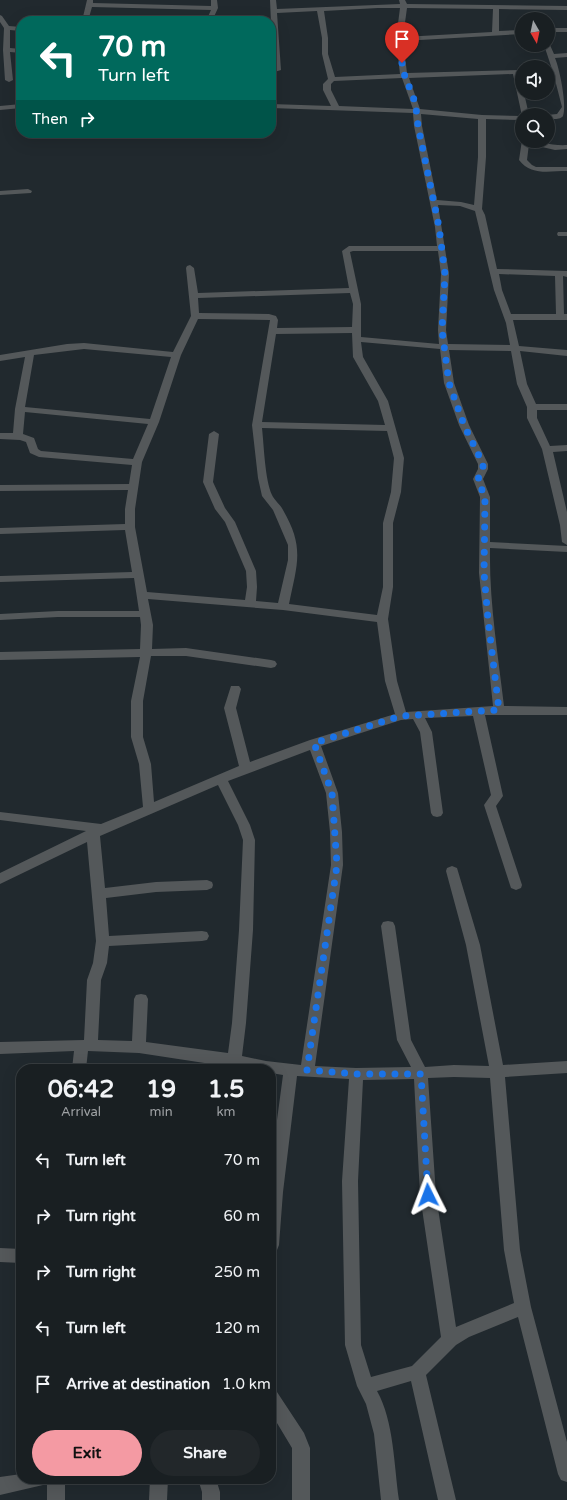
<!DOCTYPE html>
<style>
body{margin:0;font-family:"Varela Round",sans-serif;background:#22272a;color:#f1f3f6;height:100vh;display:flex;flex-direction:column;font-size:15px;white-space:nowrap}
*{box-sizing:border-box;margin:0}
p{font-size:13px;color:#9fa2a5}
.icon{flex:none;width:22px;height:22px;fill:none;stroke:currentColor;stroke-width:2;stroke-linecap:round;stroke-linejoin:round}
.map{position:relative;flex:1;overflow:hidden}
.sheet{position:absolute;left:16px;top:1064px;width:260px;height:420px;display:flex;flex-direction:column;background:#191f22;border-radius:16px;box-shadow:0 4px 16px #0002,0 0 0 1px #373d40}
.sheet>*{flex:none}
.hud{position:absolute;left:16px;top:16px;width:260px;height:122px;border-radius:16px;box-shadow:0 4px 16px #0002,0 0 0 1px #373d40;background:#00695c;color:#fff;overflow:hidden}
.needle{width:26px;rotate:171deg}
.tools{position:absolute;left:515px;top:12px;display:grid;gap:8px}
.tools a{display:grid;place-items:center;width:40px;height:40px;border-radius:50%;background:#191f22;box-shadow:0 4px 16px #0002,0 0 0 1px #373d40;font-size:20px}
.pin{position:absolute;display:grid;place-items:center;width:34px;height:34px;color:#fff;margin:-41px -17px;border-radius:50% 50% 50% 0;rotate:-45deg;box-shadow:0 0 4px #0007}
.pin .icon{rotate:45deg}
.me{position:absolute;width:44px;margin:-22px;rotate:357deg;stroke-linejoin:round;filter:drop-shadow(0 0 3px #0008)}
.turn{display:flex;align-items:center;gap:14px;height:84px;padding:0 16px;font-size:18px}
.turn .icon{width:52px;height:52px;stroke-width:2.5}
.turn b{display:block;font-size:28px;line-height:34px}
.then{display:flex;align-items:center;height:38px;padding:0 16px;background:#0003;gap:8px;font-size:15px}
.eta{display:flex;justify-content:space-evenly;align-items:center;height:68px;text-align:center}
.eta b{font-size:24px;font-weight:800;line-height:28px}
.cta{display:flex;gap:8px;margin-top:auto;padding:8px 16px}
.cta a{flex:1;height:46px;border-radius:24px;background:#f49aa3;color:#111;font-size:16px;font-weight:800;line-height:46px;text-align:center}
.cta a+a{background:#22272a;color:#f1f3f6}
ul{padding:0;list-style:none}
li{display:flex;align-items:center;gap:12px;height:56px;padding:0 16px}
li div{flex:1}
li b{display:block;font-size:15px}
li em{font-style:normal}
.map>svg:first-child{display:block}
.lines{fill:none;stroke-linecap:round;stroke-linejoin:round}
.minor{fill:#54585a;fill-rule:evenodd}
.route{stroke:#1a73e8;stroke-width:7;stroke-dasharray:0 12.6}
</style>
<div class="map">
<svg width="567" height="1500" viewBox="0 0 567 1500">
<rect width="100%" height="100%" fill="#21292e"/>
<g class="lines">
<g class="minor">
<polygon points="87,0 93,0 93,3 211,6 211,0 217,0 218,8 212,21 206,21 211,10 92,7 88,21 82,21"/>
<path d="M270 0H276L277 9 400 4 399 0H405L407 4 567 6V10L499 9V31L522 30V34L403 41 407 73 522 70V74H520L522 93H524L529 115H522V141C538 141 552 146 567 145V149L555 150 529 144 527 160 532 165 536 167H567V171C549 171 531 176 519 160L522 140 518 138 516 125 520 120 486 119V157L482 209 485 215 497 269 567 271V277L563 276 564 314H567V320H513L519 346 567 350V356L520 351 527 384 536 404H567V410H537V418L550 446 567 445V451L553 452 567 512V545L562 542 560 525 542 449 527 418V407L517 384 511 351 449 350 454 383 469 425 488 464V469L483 479 490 497V542L567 546V552L490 548C489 601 498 654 504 706L567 707V715H485L503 796 496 806 522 885 521 888 516 890 511 888 510 885 484 805 491 795 473 716 425 718 432 732 443 813 441 816 437 817 433 816 431 813 420 732 413 719 401 720 321 746 338 793 342 832 343 865 315 1066 356 1068 411 1067 397 1040 381 926 383 922 388 921 393 922 395 926 411 1040 425 1067 454 1065 489 1066 466 945 446 871 447 868 452 866 457 868 480 945 503 1065 567 1061V1073L505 1077 520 1250 531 1307 567 1442V1482L561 1480 558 1474 518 1317 469 1337 456 1345 426 1375 456 1500H438L411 1381 377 1391C394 1421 394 1466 399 1500H381L374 1434 366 1404 357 1386 345 1345 342 1181 349 1079 297 1076 283 1192 279 1245 277 1250 271 1252V1165L283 1075 271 1073V1069H247L222 1064H211L139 1053 88 1051 86 1069H72L74 1051 0 1054V1042L84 1040 87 980 93 963 96 941 87 842 0 884V873L86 831 0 820V812L101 824 143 807 139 764 131 737V701L140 657 0 660V652L140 649 141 625 140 617H58L0 620V614L58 611H139L134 578 0 582V576L132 572 125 530 0 534V528L125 524V509L128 490 0 491V485L129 484 132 465 39 457 30 453 26 442 20 440 0 439V433H13L15 409 25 357 0 361V355L67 344 84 343 173 352 191 316 186 268 187 266 190 265 194 268 198 293 349 288 342 251 349 246H437L435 227 414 126 413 113 271 108V104L331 106 323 90V84L328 79 322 54V38L317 11 277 13 281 70 271 73V69L273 68ZM378 8H400L396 39 400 74 335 77 328 54V38L324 11ZM407 8 493 9 492 32 403 37ZM513 74 522 116 482 115 420 109 409 78ZM402 78 413 109 339 106 331 90V84L334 81ZM421 114 478 119V157L474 205 461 202 437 200 422 126ZM438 205 460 206 475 211 494 290 506 323 510 345 448 344 446 330 449 274ZM353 251H438L441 274 438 330 439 344 361 337V304L350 252ZM499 274 555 276 556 314H511L502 290ZM350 293 353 304 352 327 277 328 278 320 276 316 269 314 199 313 198 298ZM198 319 270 320 252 425 258 478 262 496 273 510 288 545V560L278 603 256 601 257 587 256 571 235 522 225 508 213 482 219 434 214 431 209 434 203 482 215 509 225 522 246 571 247 587 245 600 147 592 135 527V509L142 462 159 422 181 355ZM352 333 353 357 378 401 385 425 262 422 276 334ZM361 342 440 349 444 383 459 425 478 464V469L473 479 480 497 479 573 493 706 406 712 397 681 388 619 393 587V523L401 492 404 458 388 401 363 357ZM84 349 171 357 150 419 25 407 34 355ZM25 412 148 424 133 459 41 451 38 449 34 438 23 434ZM262 428 387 431 394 458 391 492 383 523V587L377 615 289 604C297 564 305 548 283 510 280 504 274 500 272 495 265 480 264 446 262 428ZM148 599 283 610 377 622 385 681 395 714 310 740 250 762 236 708 241 689 239 686H231L224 708 239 766 154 802 151 764 143 737V701L151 656H186L271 668 275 667 277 664 275 661 271 660 186 648 152 649 153 625ZM310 750 326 793 330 832 331 865 301 1065 266 1061 242 1056 246 1023 253 930 255 840 250 825 228 781ZM218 785 238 825 243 840 239 930 232 1023 228 1053 146 1042 148 999 146 995 141 994 136 995 134 999 132 1041 98 1040 101 980 107 963 109 946 202 941 207 940 209 936 207 932 202 931 109 936 106 898 156 892 207 890 212 888 213 885 212 882 207 880 156 882 105 888 100 836ZM454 1077 490 1078 504 1250 514 1303 456 1327 436 1195 428 1078ZM414 1079 420 1195 441 1337 412 1366 371 1377 361 1345 358 1181 363 1080Z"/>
<polygon points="0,15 2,16 9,26 21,27 21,31 10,30 10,48 21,49 21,53 10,52 13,80 9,82 5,80 3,50 4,28 0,22"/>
<rect x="548" y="28" width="19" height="4"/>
<path d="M548 43 550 45 554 54 567 53V57L555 58C560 70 567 106 563 116 560 120 553 119 548 119L547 115 557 114 562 107 553 72 544 45H548Z"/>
<polygon points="21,104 21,108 0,110 0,106"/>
<polygon points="28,189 32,191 31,193 0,195 0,191"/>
<polygon points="558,232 567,232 567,236 558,236 557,234"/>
<polygon points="0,1248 21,1249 21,1263 0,1262"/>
<polygon points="271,1390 277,1392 304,1433 310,1448 310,1500 292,1500 292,1448 271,1413"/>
<polygon points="21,1474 21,1479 46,1479 43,1485 0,1495 0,1477"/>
<rect x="47" y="1479" width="18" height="21"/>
<polygon points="150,1479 168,1479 167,1500 149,1500"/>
<polygon points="198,1479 216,1479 220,1492 220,1500 202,1500 202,1492"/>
</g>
</g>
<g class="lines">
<path class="route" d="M402 63C403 75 408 83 412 94 416 104 417 115 418 126L439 227 445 274 442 330 449 383 464 425 483 464V469L478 479 485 498 484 573 488 619 499 710 401 716 314 743 332 793 337 865 307 1070 356 1074H421L428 1195"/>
</g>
</svg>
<div class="tools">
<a><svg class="needle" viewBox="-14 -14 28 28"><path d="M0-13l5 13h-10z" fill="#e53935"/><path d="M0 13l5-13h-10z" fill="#9fa2a5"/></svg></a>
<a><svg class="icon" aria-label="sound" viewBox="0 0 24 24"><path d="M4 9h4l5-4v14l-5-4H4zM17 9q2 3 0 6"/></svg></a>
<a><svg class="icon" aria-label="search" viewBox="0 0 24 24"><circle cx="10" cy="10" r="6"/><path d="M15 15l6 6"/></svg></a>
</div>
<div class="pin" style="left:402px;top:63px;background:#d93025"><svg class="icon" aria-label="arrive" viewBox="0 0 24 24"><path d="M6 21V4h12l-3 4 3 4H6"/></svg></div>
<svg class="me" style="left:428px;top:1195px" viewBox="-20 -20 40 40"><path d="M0-17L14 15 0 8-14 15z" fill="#1a73e8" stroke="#fff" stroke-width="4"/></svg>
<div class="hud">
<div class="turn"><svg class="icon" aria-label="left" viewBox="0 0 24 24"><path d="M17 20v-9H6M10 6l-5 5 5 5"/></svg><div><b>70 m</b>Turn left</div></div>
<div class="then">Then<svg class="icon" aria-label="right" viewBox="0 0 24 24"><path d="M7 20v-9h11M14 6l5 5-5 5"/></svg></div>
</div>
<section class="sheet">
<div class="eta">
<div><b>06:42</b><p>Arrival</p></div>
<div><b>19</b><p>min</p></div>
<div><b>1.5</b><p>km</p></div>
</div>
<ul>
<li><svg class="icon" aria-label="left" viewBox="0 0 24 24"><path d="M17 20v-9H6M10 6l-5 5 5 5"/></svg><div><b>Turn left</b></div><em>70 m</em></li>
<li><svg class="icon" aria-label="right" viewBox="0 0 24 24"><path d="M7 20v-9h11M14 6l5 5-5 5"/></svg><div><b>Turn right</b></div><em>60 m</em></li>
<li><svg class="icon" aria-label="right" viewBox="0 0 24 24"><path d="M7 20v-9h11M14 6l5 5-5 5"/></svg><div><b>Turn right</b></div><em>250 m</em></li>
<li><svg class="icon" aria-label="left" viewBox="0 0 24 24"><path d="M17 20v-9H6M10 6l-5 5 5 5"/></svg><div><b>Turn left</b></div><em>120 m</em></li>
<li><svg class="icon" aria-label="arrive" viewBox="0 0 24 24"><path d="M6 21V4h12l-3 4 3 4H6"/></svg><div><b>Arrive at destination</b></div><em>1.0 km</em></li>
</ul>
<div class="cta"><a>Exit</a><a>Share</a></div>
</section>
</div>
